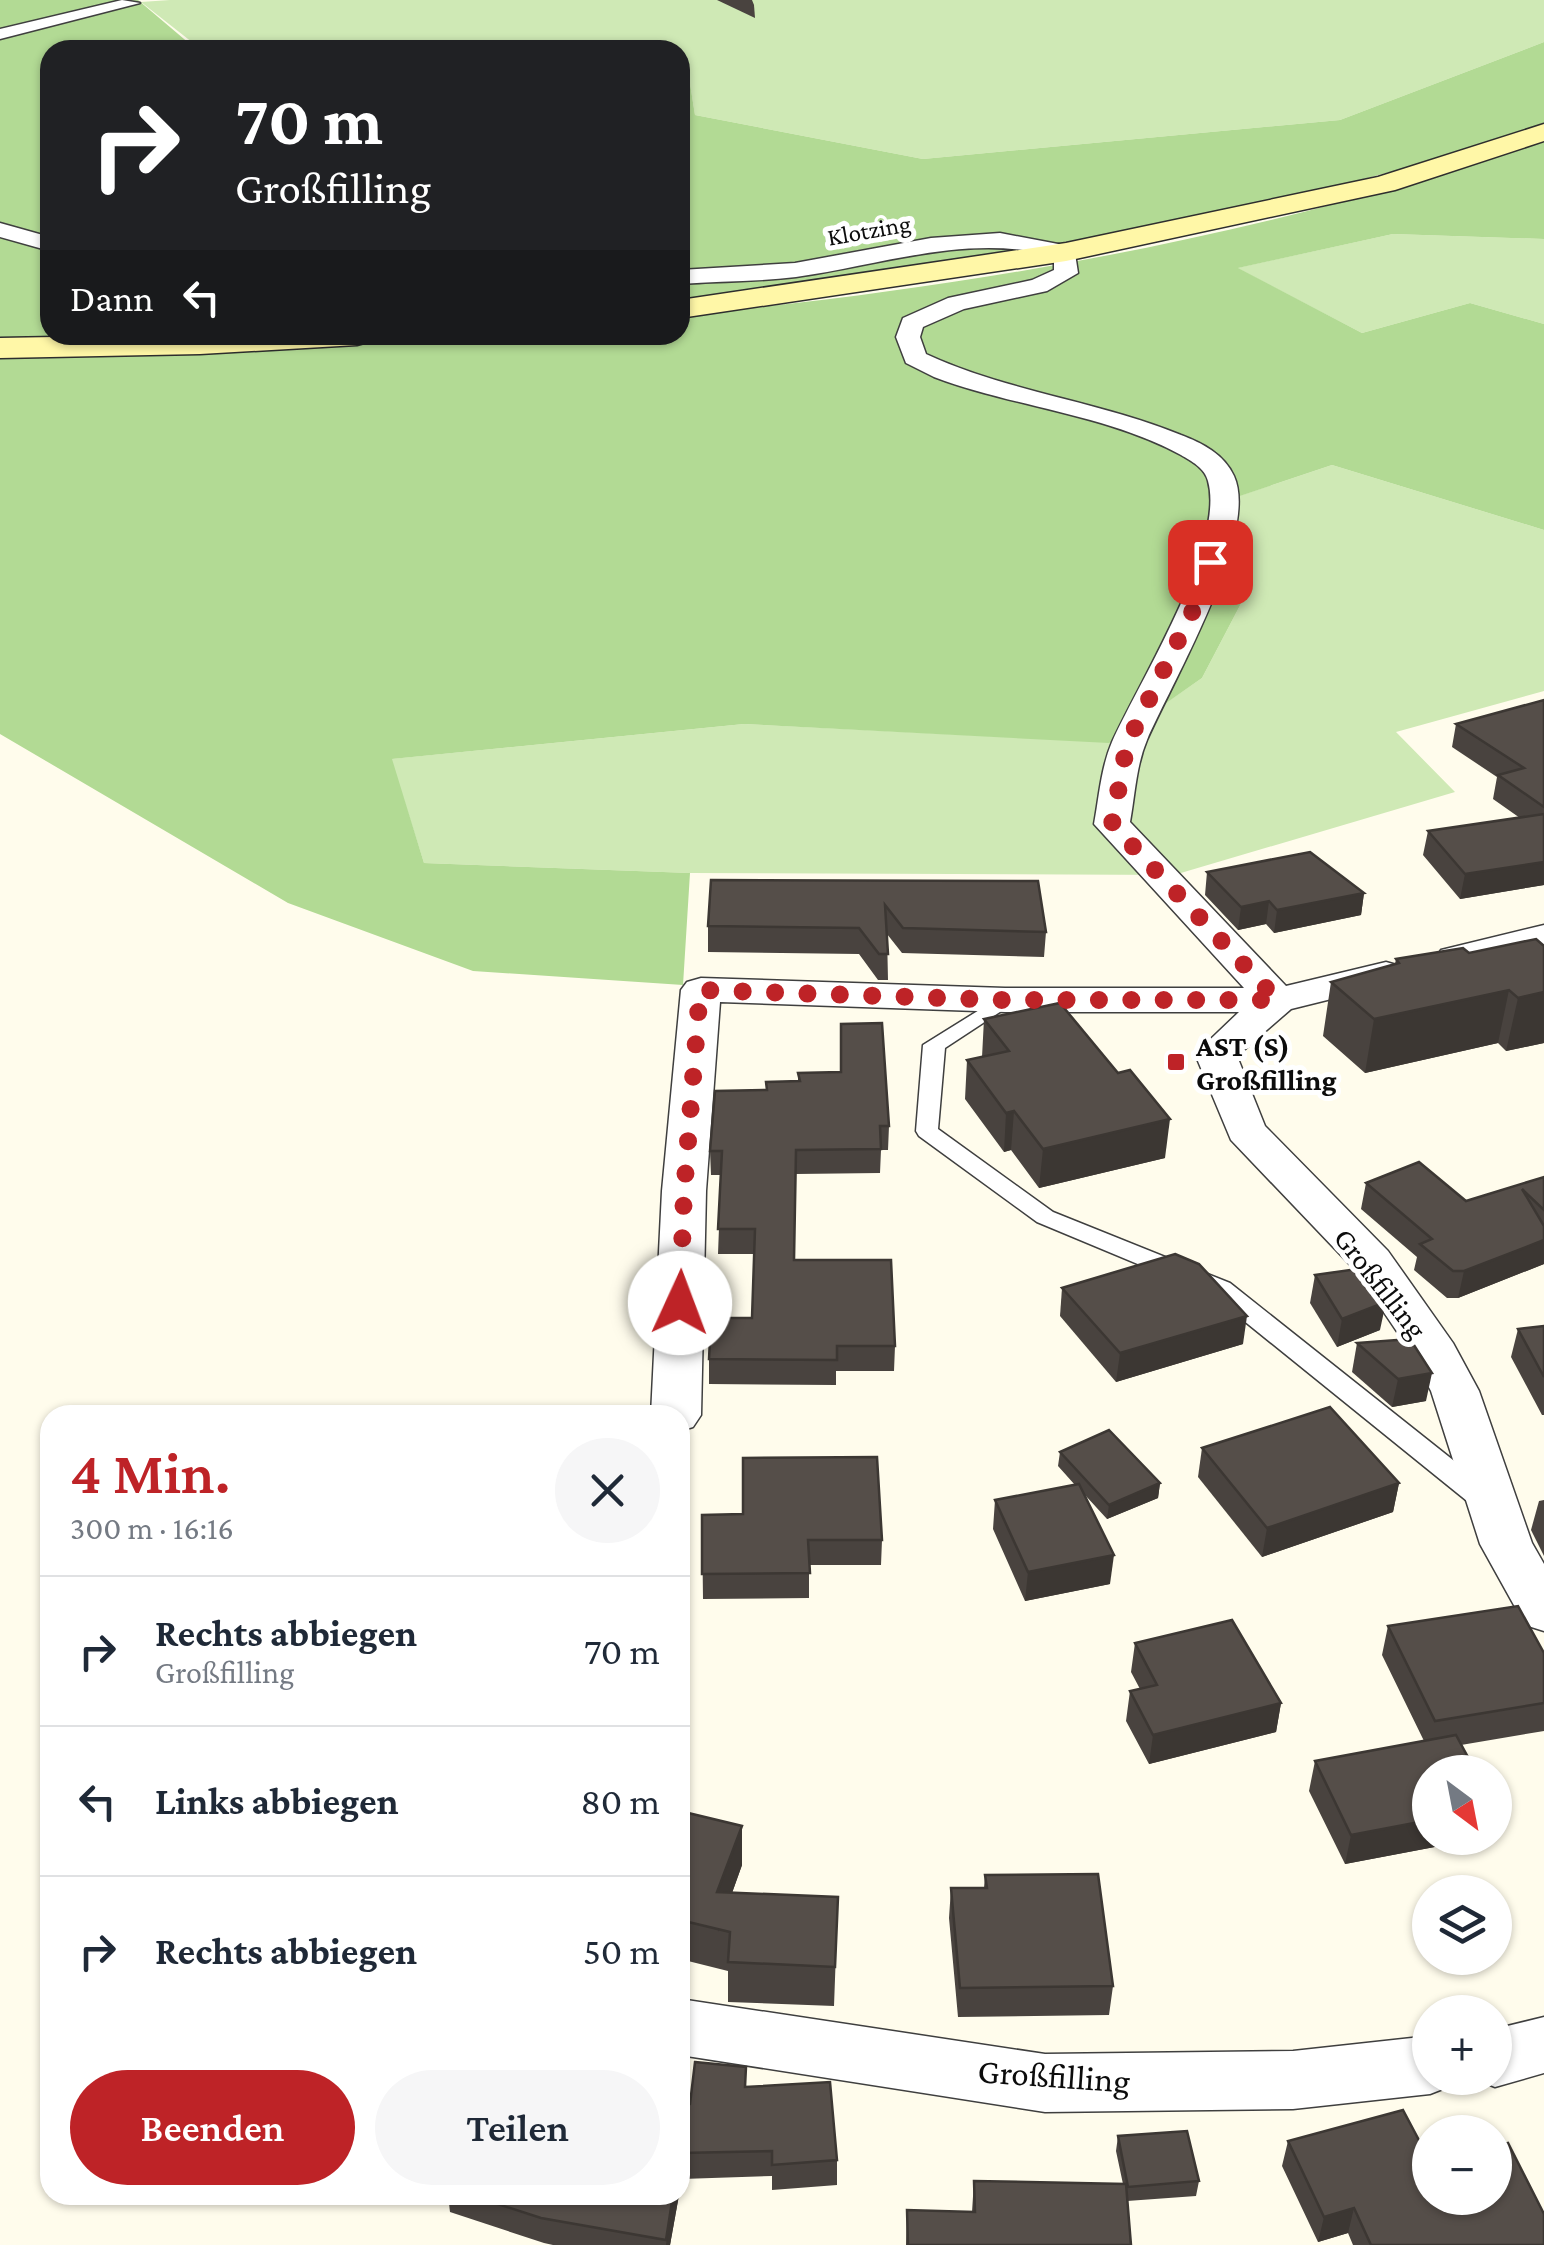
<!DOCTYPE html>
<html lang="de">
<meta charset="utf-8">
<style>
body{margin:0;font-family:"Crimson Pro",serif;background:#f6f6f7;color:#1f2937;height:100vh;display:flex;flex-direction:column;font-size:38px;white-space:nowrap}
*{box-sizing:border-box;margin:0}
p{font-size:32px;color:#747a83}
.icon{flex:none;width:55px;height:55px;fill:none;stroke:currentColor;stroke-width:2;stroke-linecap:round;stroke-linejoin:round}
.map{position:relative;flex:1;overflow:hidden}
.side{position:absolute;left:40px;top:1405px;width:650px;height:800px;display:flex;flex-direction:column;background:#fff;border-radius:30px;box-shadow:0 2px 8px #0004}
.side>*{flex:none}
.top-card{position:absolute;left:40px;top:40px;width:650px;height:305px;border-radius:30px;box-shadow:0 2px 8px #0004;background:#202124;color:#fff;overflow:hidden}
.needle{width:65px;rotate:148deg}
.tools{position:absolute;left:1412px;top:1755px;display:grid;gap:20px}
.tools a{display:grid;place-items:center;width:100px;height:100px;border-radius:50%;background:#fff;box-shadow:0 2px 8px #0004;font-size:50px}
.pin{position:absolute;display:grid;place-items:center;width:85px;height:85px;color:#fff;margin:-42px;border-radius:20px;box-shadow:0 5px 15px #0006}
.me{position:absolute;width:110px;margin:-55px;rotate:2deg;stroke-linejoin:round;filter:drop-shadow(0 0 8px #0008)}
.turn{display:flex;align-items:center;gap:35px;height:210px;padding:0 30px;font-size:45px}
.turn .icon{width:130px;height:130px;stroke-width:2.5}
.turn b{display:block;font-size:70px;line-height:85px}
.then{display:flex;align-items:center;height:95px;padding:0 30px;background:#0003;gap:20px;font-size:38px}
.round{display:grid;place-items:center;flex:none;width:105px;height:105px;border-radius:52px;background:#f6f6f7}
.headline{display:flex;align-items:center;justify-content:space-between;height:170px;padding:0 30px}
h1{font-size:60px;font-weight:600;line-height:75px;color:#be2327}
.primary-button{display:flex;gap:20px;margin-top:auto;padding:20px 30px}
.primary-button a{flex:1;height:115px;border-radius:60px;background:#be2327;color:#fff;font-size:40px;font-weight:600;line-height:115px;text-align:center}
.primary-button a+a{background:#f6f6f7;color:#1f2937}
ul{padding:0;list-style:none}
li{display:flex;align-items:center;gap:30px;height:150px;padding:0 30px;border-top:2px solid #e0e1e3}
li div{flex:1}
li b{display:block;font-size:38px}
li em{font-style:normal}
.map>svg:first-child{display:block}
.green{fill:#cfe9b5}
.forest{fill:#b2da94}
.lines{fill:none;stroke-linecap:round;stroke-linejoin:round}
.lane-casing{stroke:#3f3f3f;stroke-width:3}
.street-casing{stroke:#3f3f3f;stroke-width:3}
.secondary-casing{stroke:#2e2e2e;stroke-width:3}
.lane{fill:#fff;fill-rule:evenodd}
.street{fill:#fff;fill-rule:evenodd}
.secondary{fill:#fff7a7;fill-rule:evenodd}
.wall{fill:#49433f}
.shaded-wall{fill:#3c3733}
.building{fill:#554e49;stroke:#3c3733;stroke-width:2.5}
.route{stroke:#be2327;stroke-width:18;stroke-dasharray:0 32.4}
.poi-dot{fill:#be2327;stroke:#fff;stroke-width:4}
.labels{text-anchor:middle;dominant-baseline:central;stroke-width:10;stroke-linejoin:round;paint-order:stroke}
.far-street-label{font-size:25px;fill:#0c0c0c;stroke:#fff}
.poi-label{font-size:30px;font-weight:bold;fill:#0c0c0c;stroke:#fff;text-anchor:start}
.street-label{font-size:30px;fill:#0c0c0c;stroke:#fff}
.near-street-label{font-size:35px;fill:#0c0c0c;stroke:#fff}
</style>
<div class="map">
<svg width="1544" height="2245" viewBox="0 0 1544 2245">
<rect width="100%" height="100%" fill="#fffcec"/>
<g class="green">
<polygon points="170,0 1544,0 1544,42 1340,120 923,159 695,115 686,59 680,59 680,50 202,50 141,2"/>
<polygon points="1393,234 1544,239 1544,324 1470,303 1362,333 1237,268"/>
<polygon points="1332,465 1544,530 1544,691 1396,732 1455,792 1174,875 690,873 424,863 391,759 744,724 1109,742 1202,678 1246,594 1227,500"/>
</g>
<g class="forest">
<polygon points="0,0 138,0 197,50 50,50 50,335 186,335 0,338"/>
<polygon points="1544,42 1544,123 1442,158 1330,188 1002,259 680,301 680,59 686,58 695,115 923,159 1340,120"/>
<path d="M1544 141V239L1393 234 1238 268 1362 333 1470 303 1544 324V530L1332 465 1228 500 1246 594 1202 678 1109 743 744 724 392 759 424 863 690 873 683 985 473 971 288 903 0 734V354H116L461 335H680V315C968 289 1270 235 1544 141Z"/>
</g>
<g class="lines">
<g class="lane-casing">
<polygon id="lane" points="1005,994 1012,996 1016,1000 1012,1004 945,1048 938,1129 1053,1212 1230,1283 1492,1491 1495,1498 1492,1505 1482,1508 1472,1505 1212,1295 1037,1222 919,1136 916,1131 923,1045"/>
</g>
<g class="street-casing">
<g id="street">
<polygon points="122,0 140,3 0,39 0,29"/>
<polygon points="0,223 50,237 50,251 0,237"/>
<path d="M1000 233 1074 247 1078 273 1047 291 964 309 923 327 920 337 926 354C1008 392 1098 401 1181 435 1202 443 1224 454 1234 476 1260 533 1171 684 1147 740 1136 766 1135 795 1130 822L1286 986 1386 962 1400 966 1406 974 1400 982 1291 1009 1237 1056 1265 1126 1388 1251 1453 1343 1479 1391 1532 1543 1544 1564V1631L1525 1625 1480 1544 1431 1391 1408 1348 1356 1271 1231 1140 1195 1054 1239 1012H1005L720 1002 706 1191 701 1415 693 1427 680 1431V1415H651L662 1191 681 990 687 982 701 978 1005 988H1244L1094 824C1099 797 1101 768 1112 742 1139 682 1226 544 1208 481 1205 468 1191 461 1181 455 1106 414 1013 407 934 377L906 363 896 337 903 318 948 298 1032 280 1054 270V256C968 233 882 265 796 277 757 282 718 281 680 284V270L795 263 931 238Z"/>
<polygon points="1544,925 1544,947 1455,970 1441,966 1436,958 1441,950"/>
<polygon points="680,1999 1045,2054 1293,2051 1430,2036 1430,2078 1456,2078 1453,2085 1430,2094 1293,2109 1045,2112 680,2055"/>
<polygon points="1544,2017 1544,2073 1495,2087 1473,2078 1495,2078 1495,2029"/>
</g>
</g>
<g class="secondary-casing">
<g id="secondary">
<polygon points="1544,124 1544,141 1395,190 1066,261 680,318 680,300 1066,243 1378,177"/>
<polygon points="164,335 373,335 368,342 357,345 200,354 0,358 0,338"/>
</g>
</g>
<use href="#lane" class="lane"/>
<use href="#street" class="street"/>
<use href="#secondary" class="secondary"/>
</g>
<g class="wall">
<polygon points="717,0 752,0 754,5 755,18"/>
<polygon points="1544,700 1544,885 1460,899 1423,855 1428,831 1520,818 1493,799 1497,777 1452,747 1456,724"/>
<polygon points="1207,872 1364,893 1361,915 1274,933 1266,924 1238,930 1205,895"/>
<polygon points="711,880 1046,932 1044,957 902,953 887,934 888,980 878,980 859,954 708,952 708,926"/>
<polygon points="1544,946 1544,1043 1506,1051 1498,1043 1365,1073 1323,1036 1331,982 1395,964 1396,959"/>
<polygon points="984,1019 1165,1158 1039,1188 1011,1150 1004,1152 965,1099 967,1060 982,1057"/>
<polygon points="798,1073 889,1126 888,1150 881,1150 880,1173 796,1174 794,1260 895,1346 894,1371 836,1371 836,1385 709,1384 709,1359 752,1318 754,1254 718,1254 721,1175 711,1175 710,1151 766,1090 766,1082 798,1081"/>
<polygon points="1544,1177 1544,1264 1458,1298 1447,1298 1414,1270 1417,1257 1361,1209 1366,1183 1466,1201"/>
<polygon points="1315,1275 1380,1330 1337,1347 1310,1303"/>
<polygon points="1062,1288 1243,1344 1116,1382 1060,1316"/>
<polygon points="1544,1326 1544,1415 1542,1415 1511,1357 1518,1329"/>
<polygon points="1357,1343 1426,1401 1392,1407 1352,1372"/>
<polygon points="1202,1448 1399,1483 1393,1512 1262,1557 1198,1477"/>
<polygon points="1060,1452 1160,1483 1158,1498 1107,1519 1085,1495 1110,1584 1025,1601 993,1529 995,1500 1075,1485 1058,1466"/>
<polygon points="1544,1500 1544,1556 1531,1530 1539,1501"/>
<polygon points="702,1515 882,1540 881,1565 809,1565 809,1598 703,1599"/>
<polygon points="1388,1626 1544,1653 1544,1731 1461,1745 1430,1838 1482,1838 1345,1864 1309,1791 1315,1761 1424,1741 1382,1655"/>
<polygon points="1135,1643 1281,1703 1276,1732 1149,1764 1126,1721 1130,1691 1140,1689 1131,1672"/>
<polygon points="680,1811 742,1865 732,1893 838,1897 834,2006 728,2002 728,1971 680,1959"/>
<polygon points="985,1875 1113,1986 1109,2015 958,2017 949,1918 951,1888 984,1888"/>
<polygon points="746,2067 746,2087 837,2160 837,2185 772,2190 772,2176 682,2179 680,2188 680,2103 690,2104"/>
<polygon points="1118,2136 1199,2181 1196,2196 1127,2201 1131,2245 906,2245 907,2210 972,2212 974,2181 1123,2184 1116,2151"/>
<polygon points="1288,2141 1430,2161 1544,2245 1353,2245 1348,2233 1318,2242 1282,2166"/>
<polygon points="448,2195 679,2195 670,2245 553,2245 544,2243 450,2212"/>
</g>
<g class="shaded-wall">
<polygon points="1544,862 1544,885 1460,899 1465,874"/>
<polygon points="1364,893 1361,915 1274,933 1277,910"/>
<polygon points="1269,901 1266,924 1238,930 1241,907"/>
<polygon points="1509,990 1498,1043 1365,1073 1374,1019"/>
<polygon points="1544,992 1544,1043 1506,1051 1518,998"/>
<polygon points="1014,1111 1011,1150 1004,1152 1006,1113"/>
<polygon points="1170,1119 1165,1158 1039,1188 1043,1149"/>
<polygon points="1544,1240 1544,1264 1458,1298 1464,1271"/>
<polygon points="1386,1302 1380,1330 1337,1347 1342,1319"/>
<polygon points="1247,1316 1243,1344 1116,1382 1120,1353"/>
<polygon points="1432,1373 1426,1401 1392,1407 1398,1379"/>
<polygon points="1160,1483 1158,1498 1107,1519 1109,1505"/>
<polygon points="1399,1483 1393,1512 1262,1557 1267,1528"/>
<polygon points="1114,1555 1110,1584 1025,1601 1028,1572"/>
<polygon points="1281,1703 1276,1732 1149,1764 1153,1735"/>
<polygon points="1430,1820 1430,1838 1482,1838 1345,1864 1351,1835"/>
<polygon points="742,1826 742,1865 718,1932 717,1892"/>
<polygon points="681,2153 682,2179 680,2188 680,2157"/>
<polygon points="673,2195 679,2195 670,2245 666,2245"/>
<polygon points="1354,2208 1348,2233 1318,2242 1324,2217"/>
</g>
<g class="building">
<polygon points="1544,700 1544,807 1498,775 1524,768 1456,724"/>
<polygon points="1544,814 1544,862 1465,874 1428,831"/>
<polygon points="1310,852 1364,893 1277,910 1269,901 1241,907 1207,872"/>
<polygon points="711,880 1038,881 1046,932 903,928 885,905 888,954 879,954 859,928 708,926"/>
<polygon points="1536,939 1544,946 1544,992 1518,998 1509,990 1374,1019 1331,982 1399,963 1396,959 1463,948 1469,953"/>
<polygon points="1060,1003 1118,1073 1130,1070 1170,1119 1043,1149 1014,1111 1006,1113 967,1060 1009,1051 984,1019"/>
<polygon points="882,1023 889,1126 880,1126 881,1149 796,1150 794,1260 891,1260 895,1346 837,1346 837,1360 709,1359 711,1318 752,1318 755,1229 718,1229 722,1151 710,1151 715,1091 767,1090 766,1082 800,1081 798,1073 841,1072 841,1024"/>
<polygon points="1419,1162 1466,1201 1544,1177 1544,1210 1522,1189 1544,1226 1544,1240 1464,1271 1453,1271 1420,1244 1432,1239 1366,1183"/>
<polygon points="1175,1254 1199,1264 1247,1316 1120,1353 1062,1288"/>
<polygon points="1364,1268 1386,1302 1342,1319 1315,1275"/>
<polygon points="1544,1326 1544,1377 1518,1329"/>
<polygon points="1410,1339 1432,1373 1398,1379 1357,1343"/>
<polygon points="1330,1407 1399,1483 1267,1528 1202,1448"/>
<polygon points="1109,1430 1160,1483 1109,1505 1060,1452"/>
<polygon points="877,1457 882,1540 808,1540 810,1573 702,1574 702,1515 743,1514 743,1458"/>
<polygon points="1079,1484 1114,1555 1028,1572 995,1500"/>
<polygon points="1518,1606 1544,1653 1544,1703 1435,1721 1388,1626"/>
<polygon points="1232,1620 1281,1703 1153,1735 1130,1691 1157,1685 1135,1643"/>
<polygon points="1456,1735 1476,1772 1430,1772 1430,1820 1351,1835 1315,1761"/>
<polygon points="680,1811 742,1826 717,1892 838,1897 835,1967 728,1962 730,1932 680,1920"/>
<polygon points="1098,1874 1113,1986 960,1988 951,1888 987,1888 985,1875"/>
<polygon points="695,2062 746,2067 745,2087 830,2082 837,2160 772,2165 772,2151 681,2153 680,2157 680,2103 690,2104"/>
<polygon points="1403,2110 1430,2161 1430,2198 1495,2198 1495,2146 1508,2143 1544,2214 1544,2245 1371,2245 1354,2208 1324,2217 1288,2141"/>
<polygon points="1187,2131 1199,2181 1128,2187 1118,2136"/>
<polygon points="974,2181 1126,2184 1131,2245 908,2245 907,2210 975,2212"/>
<polygon points="470,2195 673,2195 666,2240 541,2218"/>
</g>
<g class="lines">
<polyline class="route" points="680,1303 684,1192 700,990 1005,1000 1277,1000 1112,824 1127,744 1201,594 1210,562"/>
</g>
<rect class="poi-dot" x="1166" y="1052" width="20" height="20" rx="5"/>
<g class="labels">
<g class="far-street-label">
<text transform="translate(869 230) rotate(-10)">Klotzing</text>
</g>
<g class="poi-label">
<text x="1196" y="1045">AST (S)<tspan x="1196" dy="34">Großfilling</tspan></text>
</g>
<g class="street-label">
<text transform="translate(1381 1283) rotate(52)">Großfilling</text>
</g>
<g class="near-street-label">
<text transform="translate(1054 2076) rotate(4)">Großfilling</text>
</g>
</g>
</svg>
<div class="tools">
<a><svg class="needle" viewBox="-14 -14 28 28"><path d="M0-13l5 13h-10z" fill="#e53935"/><path d="M0 13l5-13h-10z" fill="#747a83"/></svg></a>
<a><svg class="icon" aria-label="layers" viewBox="0 0 24 24"><path d="M12 4l9 5-9 5-9-5zM3 14l9 5 9-5"/></svg></a>
<a>+</a>
<a>−</a>
</div>
<div class="pin" style="left:1210px;top:562px;background:#d93025"><svg class="icon" aria-label="arrive" viewBox="0 0 24 24"><path d="M6 21V4h12l-3 4 3 4H6"/></svg></div>
<svg class="me" style="left:680px;top:1303px" viewBox="-20 -20 40 40"><circle r="19" fill="#fff"/><path d="M0-13L10 11 0 6-10 11z" fill="#be2327"/></svg>
<div class="top-card">
<div class="turn"><svg class="icon" aria-label="right" viewBox="0 0 24 24"><path d="M7 20v-9h11M14 6l5 5-5 5"/></svg><div><b>70 m</b>Großfilling</div></div>
<div class="then">Dann<svg class="icon" aria-label="left" viewBox="0 0 24 24"><path d="M17 20v-9H6M10 6l-5 5 5 5"/></svg></div>
</div>
<section class="side">
<div class="headline"><div><h1>4 Min.</h1><p>300 m · 16:16</p></div><a class="round"><svg class="icon" aria-label="close" viewBox="0 0 24 24"><path d="M6 6l12 12M18 6L6 18"/></svg></a></div>
<ul>
<li><svg class="icon" aria-label="right" viewBox="0 0 24 24"><path d="M7 20v-9h11M14 6l5 5-5 5"/></svg><div><b>Rechts abbiegen</b><p>Großfilling</p></div><em>70 m</em></li>
<li><svg class="icon" aria-label="left" viewBox="0 0 24 24"><path d="M17 20v-9H6M10 6l-5 5 5 5"/></svg><div><b>Links abbiegen</b></div><em>80 m</em></li>
<li><svg class="icon" aria-label="right" viewBox="0 0 24 24"><path d="M7 20v-9h11M14 6l5 5-5 5"/></svg><div><b>Rechts abbiegen</b></div><em>50 m</em></li>
</ul>
<div class="primary-button"><a>Beenden</a><a>Teilen</a></div>
</section>
</div>
